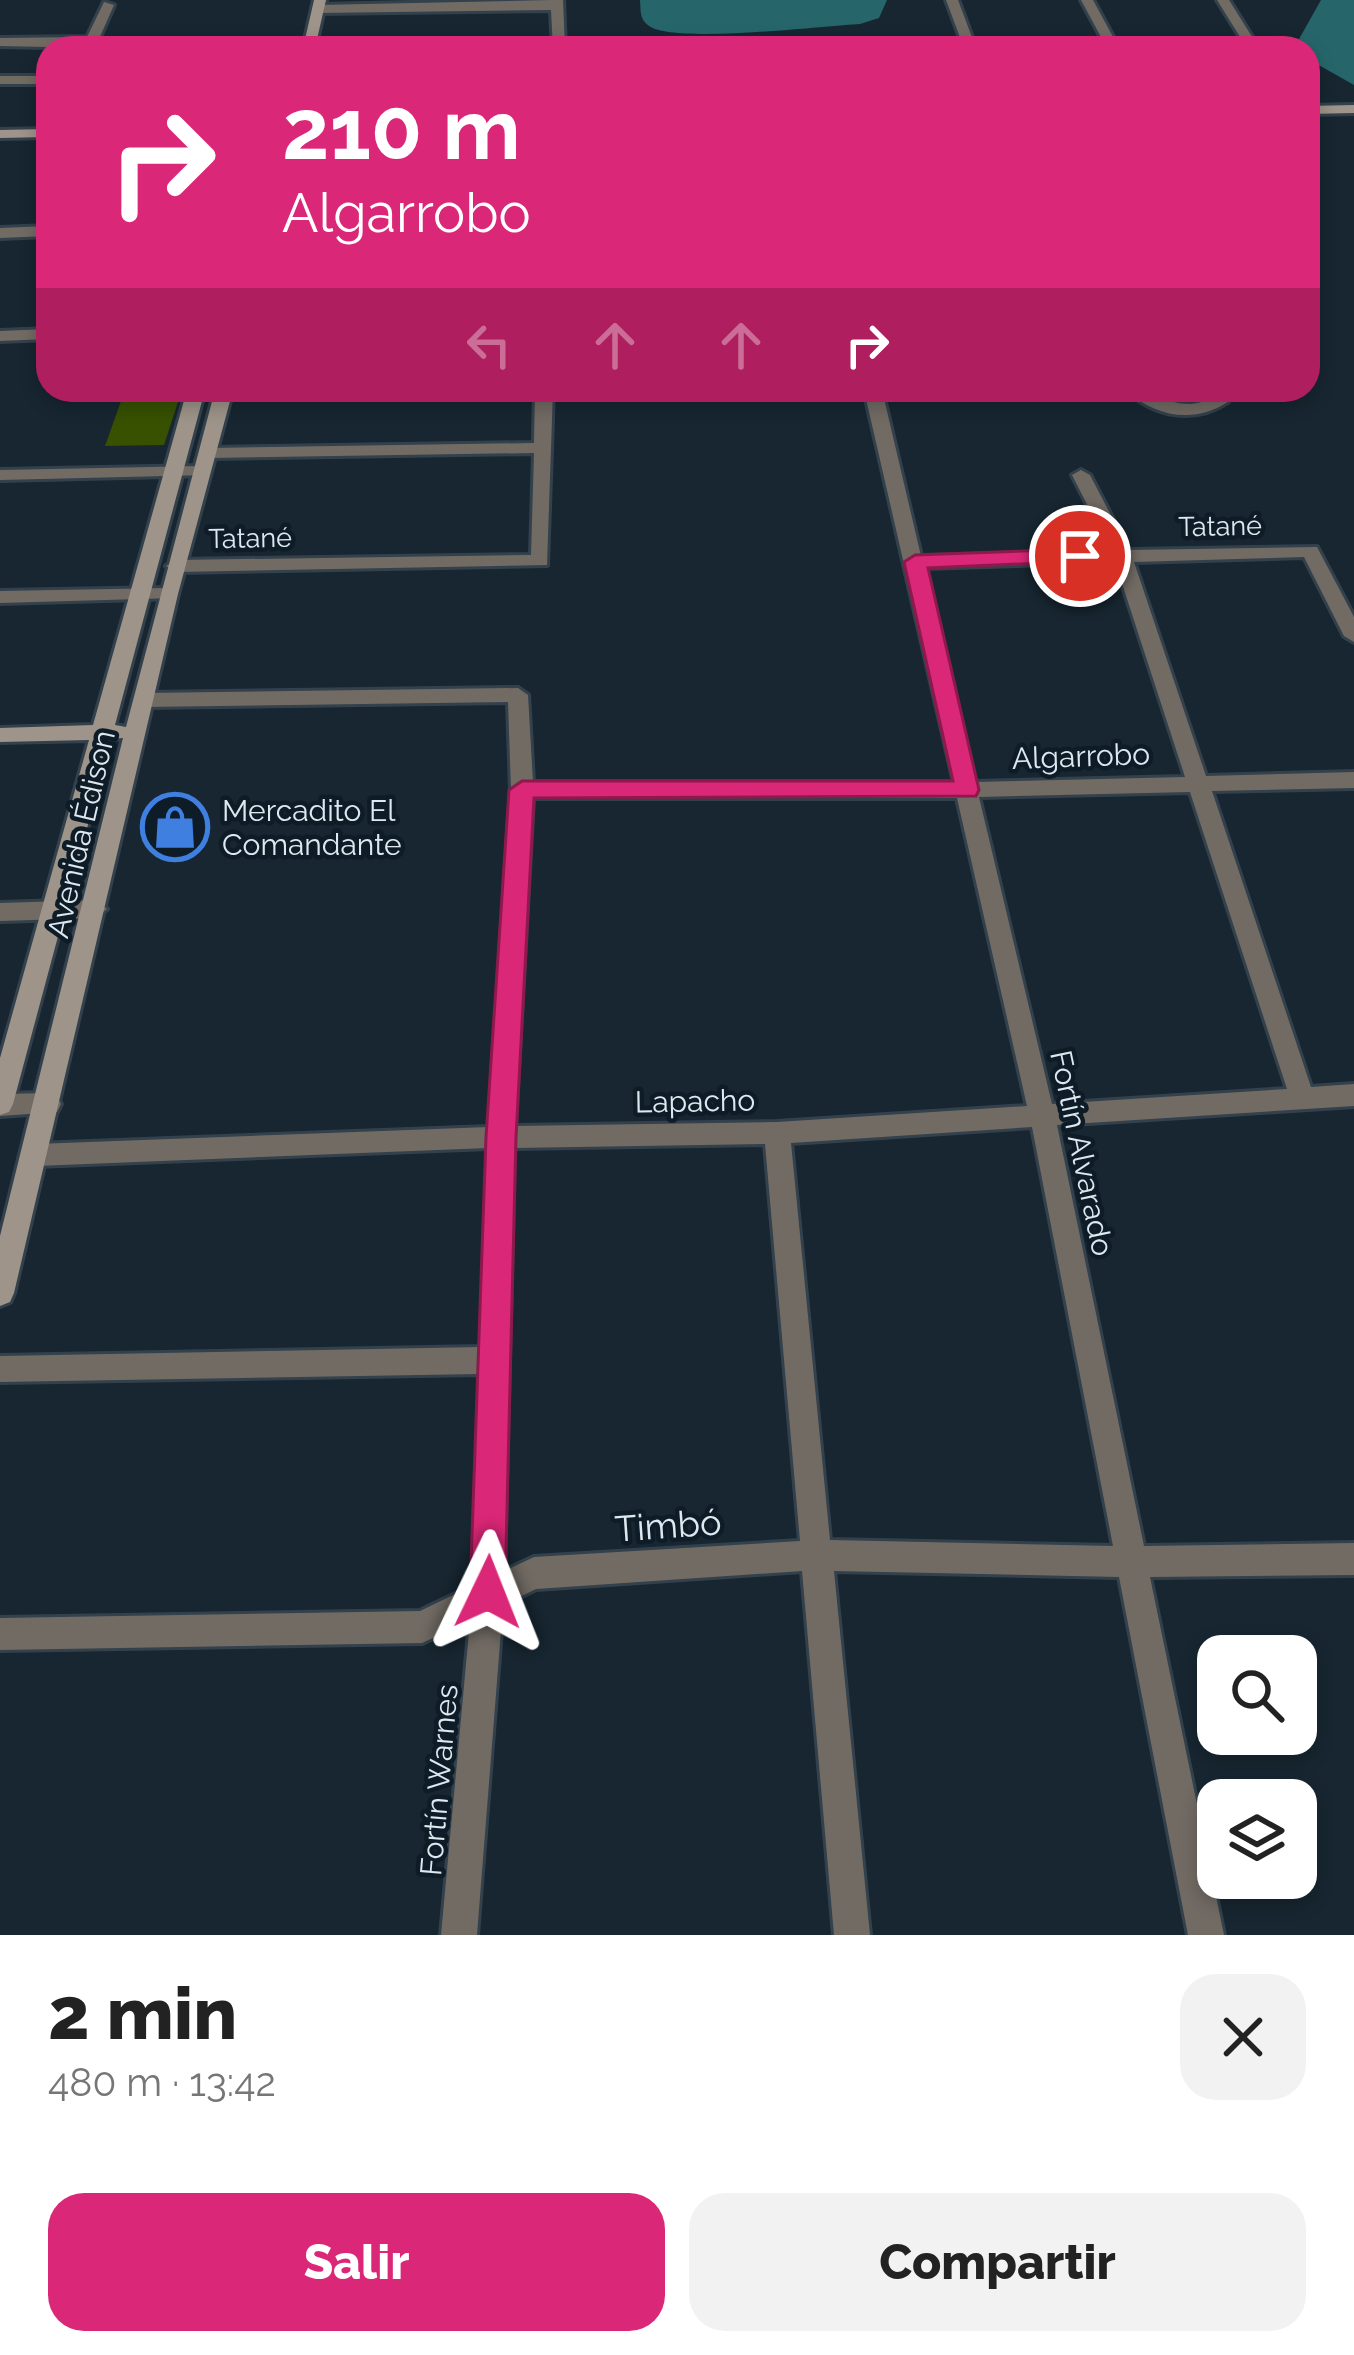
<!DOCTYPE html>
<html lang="es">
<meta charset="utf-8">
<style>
body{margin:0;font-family:Raleway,sans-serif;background:#f2f2f2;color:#222;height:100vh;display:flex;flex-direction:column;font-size:45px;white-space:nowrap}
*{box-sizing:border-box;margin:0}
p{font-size:39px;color:#767676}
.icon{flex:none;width:66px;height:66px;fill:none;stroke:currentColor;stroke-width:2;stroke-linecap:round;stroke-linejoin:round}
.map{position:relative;height:1935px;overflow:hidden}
.panel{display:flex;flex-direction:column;background:#fff;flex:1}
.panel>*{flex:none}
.top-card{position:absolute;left:36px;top:36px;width:1284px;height:366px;border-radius:36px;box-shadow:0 6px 18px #0003;background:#db2777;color:#fff;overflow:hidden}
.fabs{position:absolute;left:1197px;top:1635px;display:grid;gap:24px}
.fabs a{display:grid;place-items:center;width:120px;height:120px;border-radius:24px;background:#fff;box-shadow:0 6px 18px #0003;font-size:60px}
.pin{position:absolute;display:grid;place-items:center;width:102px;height:102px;color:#fff;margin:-51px;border:6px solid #fff;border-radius:50%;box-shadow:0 3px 12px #0007}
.me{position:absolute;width:132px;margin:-66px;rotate:2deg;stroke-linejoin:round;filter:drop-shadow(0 0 9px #0008)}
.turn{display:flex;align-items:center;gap:42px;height:252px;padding:0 48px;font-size:54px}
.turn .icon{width:156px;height:156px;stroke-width:2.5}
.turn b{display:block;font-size:84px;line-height:102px}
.lanes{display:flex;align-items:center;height:114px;padding:0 48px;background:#0003;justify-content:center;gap:60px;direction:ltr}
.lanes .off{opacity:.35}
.round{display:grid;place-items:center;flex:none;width:126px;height:126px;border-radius:36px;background:#f2f2f2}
.headline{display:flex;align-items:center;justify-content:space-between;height:204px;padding:0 48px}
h1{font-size:72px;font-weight:800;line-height:90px}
.primary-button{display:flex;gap:24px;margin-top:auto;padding:24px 48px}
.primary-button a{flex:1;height:138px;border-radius:36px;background:#db2777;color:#fff;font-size:48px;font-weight:800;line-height:138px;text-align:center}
.primary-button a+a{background:#f2f2f2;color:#222}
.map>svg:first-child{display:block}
.green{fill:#375100}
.water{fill:#26666a}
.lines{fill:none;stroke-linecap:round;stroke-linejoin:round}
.street-casing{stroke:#33414c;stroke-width:6}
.secondary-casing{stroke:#33414c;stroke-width:6}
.street{fill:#726b64;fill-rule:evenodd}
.secondary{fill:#9e9489;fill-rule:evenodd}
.route{fill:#db2777;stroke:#8e194d;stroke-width:3}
.labels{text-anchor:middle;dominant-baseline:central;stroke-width:9;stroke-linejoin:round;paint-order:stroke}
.far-street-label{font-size:27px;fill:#dee8ef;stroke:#0d1c27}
.street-label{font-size:30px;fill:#dee8ef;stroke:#0d1c27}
.poi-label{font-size:30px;fill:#dee8ef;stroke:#0d1c27;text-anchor:start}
.near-street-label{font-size:36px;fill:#dee8ef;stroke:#0d1c27}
</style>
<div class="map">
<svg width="1354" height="1935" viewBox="0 0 1354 1935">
<rect width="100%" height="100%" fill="#172631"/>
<polygon class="green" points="125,390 182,390 164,445 105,446"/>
<g class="water">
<path d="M640 0H887L879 18 860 24C821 26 675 44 649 26 639 19 641 11 640 0Z"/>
<polygon points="1321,0 1354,0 1354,85 1308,59 1308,48 1294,48"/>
</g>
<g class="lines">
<g class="street-casing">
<g id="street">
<polygon points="551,0 563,0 565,48 553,48 551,10 318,13 312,9 318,5"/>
<polygon points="946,0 958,0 976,48 964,48"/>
<polygon points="1081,0 1093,0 1119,48 1107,48"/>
<polygon points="1217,0 1229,0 1259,48 1247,48"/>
<polygon points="104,2 114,5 95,48 0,46 0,38 87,37"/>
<rect x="0" y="76" width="48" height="8"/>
<polygon points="48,226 48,236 0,238 0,228"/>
<polygon points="48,329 48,339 0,341 0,331"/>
<polygon points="535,390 553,390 547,565 176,572 166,566 176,560 531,555 534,453 208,458 199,453 208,448 534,443"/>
<path d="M864 390H882L921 556 1111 551 1072 475 1081 470 1090 475 1129 550 1317 547 1354 617V642L1344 636 1304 557 1134 562 1206 776 1354 772V788L1212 791 1311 1087 1354 1084V1106L1057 1125 1144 1546 1354 1543V1575L1150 1577 1224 1935H1188L1119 1577 834 1571 870 1935H834L802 1571 536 1589 503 1605 477 1935H441L470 1621 422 1643 0 1650V1618L420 1611 472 1586 480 1374 0 1382V1356L481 1347 488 1148 36 1166 27 1163 23 1155 27 1147 36 1144 489 1127 511 790 508 702 143 707 133 700 143 693 518 688 528 695 533 782H954ZM1115 562 1185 777 975 782 924 568ZM1190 792 1287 1089 1052 1104 979 797ZM533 798H957L1027 1106 777 1122 515 1126ZM1032 1127 1113 1546 830 1540 791 1143ZM765 1144 800 1541 534 1557 504 1571 514 1148Z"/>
<path d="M1126 390C1159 390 1181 417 1214 396V390H1232L1228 402C1194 424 1155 417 1126 390Z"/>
<polygon points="202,466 208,467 208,475 0,480 0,470"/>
<polygon points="168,588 178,594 175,598 0,603 0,591"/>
<polygon points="95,900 107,909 95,918 0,921 0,903"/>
<polygon points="48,1093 57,1096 61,1104 57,1112 0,1116 0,1094"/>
</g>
</g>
<g class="secondary-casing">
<g id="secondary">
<polygon points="314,0 326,0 315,48 303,48"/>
<polygon points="1354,105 1354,113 1308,114 1308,106"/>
<polygon points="48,129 48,137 0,138 0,130"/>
<polygon points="187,390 205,390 115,725 126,727 215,390 233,390 178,594 14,1293 10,1302 0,1306 0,1236 123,738 111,739 13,1104 9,1112 0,1115 0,1058 89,740 0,742 0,728 93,725"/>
</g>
</g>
<use href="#street" class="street"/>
<use href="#secondary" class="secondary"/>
</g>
<polygon class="route" points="1080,549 1091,556 1088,561 928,568 979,790 976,796 534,798 516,1137 505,1592 500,1604 488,1610 475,1604 470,1592 486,1137 509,790 522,781 953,781 904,562 915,555"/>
<defs>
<g id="shop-ring" transform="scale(3.45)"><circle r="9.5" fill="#0d1c27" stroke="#3f7fe0" stroke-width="1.5"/><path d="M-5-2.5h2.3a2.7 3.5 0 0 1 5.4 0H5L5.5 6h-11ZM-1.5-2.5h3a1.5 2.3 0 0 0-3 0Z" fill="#3f7fe0"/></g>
</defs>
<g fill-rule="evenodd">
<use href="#shop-ring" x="175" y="827"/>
</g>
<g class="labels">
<g class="far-street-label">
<text transform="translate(1220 526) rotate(-1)">Tatané</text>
<text transform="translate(250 538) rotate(-1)">Tatané</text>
</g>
<g class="street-label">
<text transform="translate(1081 756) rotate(-2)">Algarrobo</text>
<text transform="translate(81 834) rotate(-77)">Avenida Édison</text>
<text transform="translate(695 1101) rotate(-1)">Lapacho</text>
<text transform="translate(1082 1153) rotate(78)">Fortín Alvarado</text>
<text transform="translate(439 1780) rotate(-85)">Fortín Warnes</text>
</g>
<g class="poi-label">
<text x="222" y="810">Mercadito El<tspan x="222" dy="34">Comandante</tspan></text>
</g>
<g class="near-street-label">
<text transform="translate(668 1525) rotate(-4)">Timbó</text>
</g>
</g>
</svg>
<div class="fabs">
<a><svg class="icon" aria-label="search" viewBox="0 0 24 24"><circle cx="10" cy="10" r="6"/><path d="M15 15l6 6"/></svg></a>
<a><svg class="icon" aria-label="layers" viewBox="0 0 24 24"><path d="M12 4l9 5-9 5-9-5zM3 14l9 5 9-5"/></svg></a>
</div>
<div class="pin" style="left:1080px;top:556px;background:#d93025"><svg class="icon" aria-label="arrive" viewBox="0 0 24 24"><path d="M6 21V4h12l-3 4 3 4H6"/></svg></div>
<svg class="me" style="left:488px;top:1592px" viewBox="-20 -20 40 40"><path d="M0-17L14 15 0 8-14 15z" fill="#db2777" stroke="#fff" stroke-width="4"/></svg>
<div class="top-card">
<div class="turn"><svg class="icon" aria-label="right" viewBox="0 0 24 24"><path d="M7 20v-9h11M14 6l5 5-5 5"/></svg><div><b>210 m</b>Algarrobo</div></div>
<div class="lanes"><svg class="icon off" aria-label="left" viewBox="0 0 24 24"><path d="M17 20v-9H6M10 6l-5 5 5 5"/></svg><svg class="icon off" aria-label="ahead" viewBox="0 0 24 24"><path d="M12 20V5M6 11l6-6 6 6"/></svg><svg class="icon off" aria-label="ahead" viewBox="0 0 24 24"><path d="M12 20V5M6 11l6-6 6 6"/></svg><svg class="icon" aria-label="right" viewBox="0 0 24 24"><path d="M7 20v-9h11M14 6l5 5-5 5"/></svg></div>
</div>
</div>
<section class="panel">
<div class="headline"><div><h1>2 min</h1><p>480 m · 13:42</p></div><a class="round"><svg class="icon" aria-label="close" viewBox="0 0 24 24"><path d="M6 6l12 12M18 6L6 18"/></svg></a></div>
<div class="primary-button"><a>Salir</a><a>Compartir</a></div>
</section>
